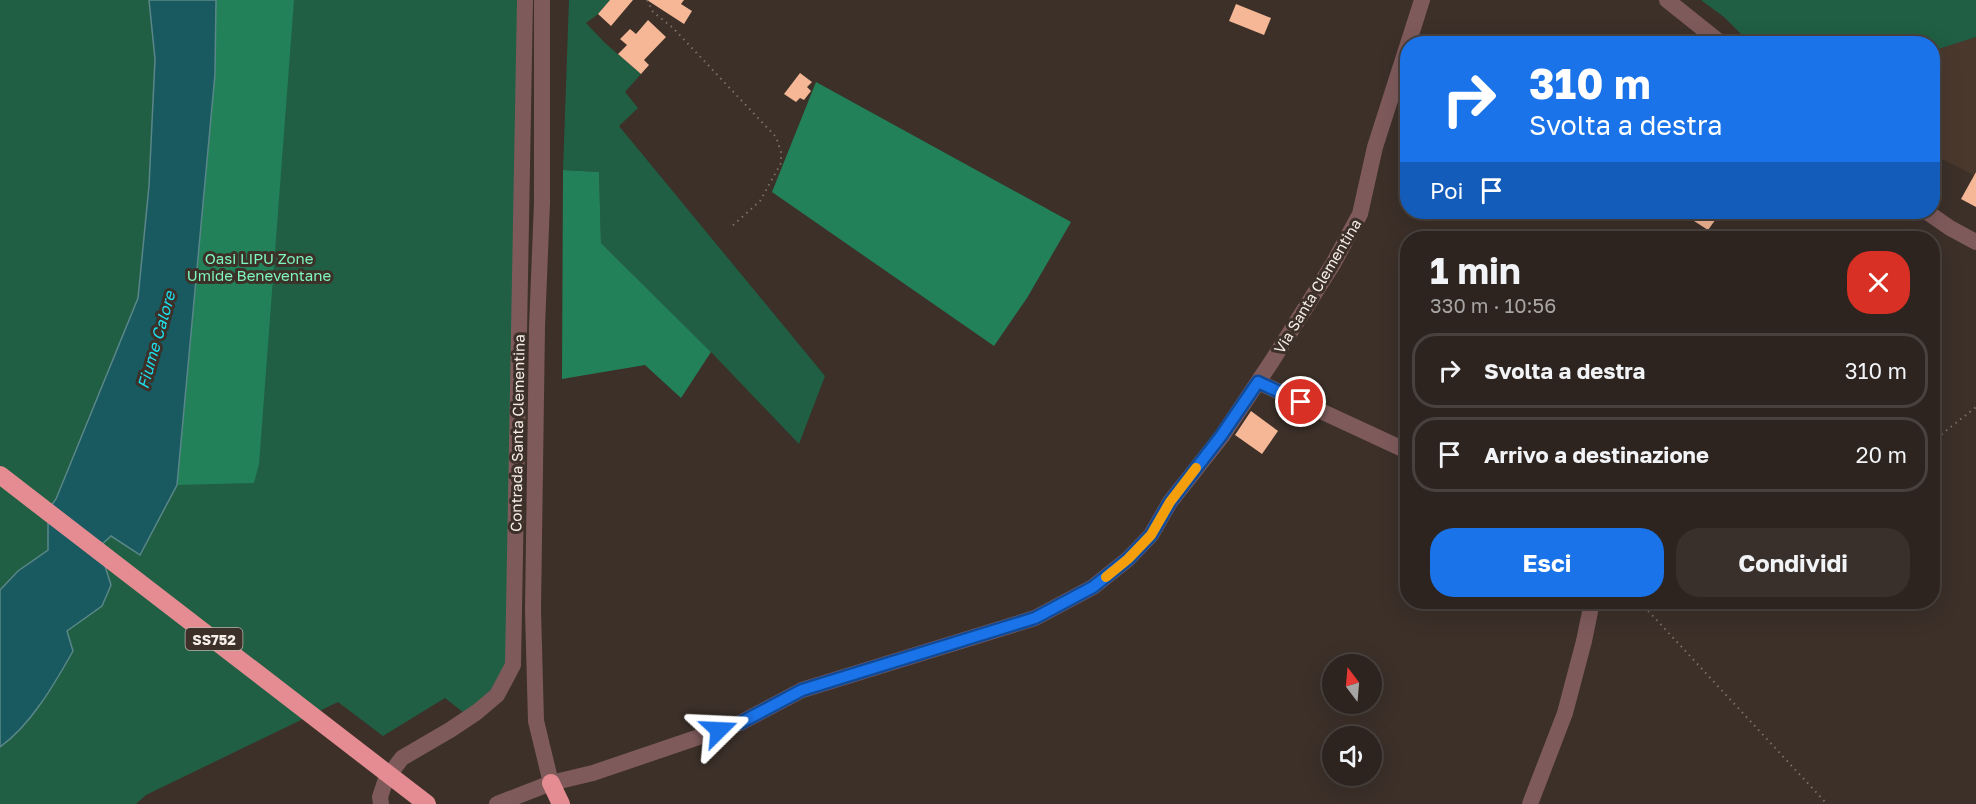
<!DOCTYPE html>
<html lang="it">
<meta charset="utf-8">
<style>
body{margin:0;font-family:"Golos Text",sans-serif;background:#39302c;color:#f1f3f6;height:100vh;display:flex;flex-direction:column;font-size:22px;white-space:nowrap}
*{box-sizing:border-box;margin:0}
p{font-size:20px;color:#a7a4a4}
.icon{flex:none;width:33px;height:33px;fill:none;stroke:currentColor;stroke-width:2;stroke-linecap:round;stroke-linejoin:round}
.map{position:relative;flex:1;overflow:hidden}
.side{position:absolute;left:1400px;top:231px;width:540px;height:378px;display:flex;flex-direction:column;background:#2d241f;border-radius:24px;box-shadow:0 6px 24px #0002,0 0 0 2px #48413d}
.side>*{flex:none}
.hud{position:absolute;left:1400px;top:36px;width:540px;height:183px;border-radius:24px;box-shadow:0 6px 24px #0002,0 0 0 2px #48413d;background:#1a73e8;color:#fff;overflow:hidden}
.needle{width:39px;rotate:344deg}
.fabs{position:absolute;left:1322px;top:654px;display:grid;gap:12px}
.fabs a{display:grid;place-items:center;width:60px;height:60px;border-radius:50%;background:#2d241f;box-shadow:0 6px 24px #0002,0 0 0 2px #48413d;font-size:30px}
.pin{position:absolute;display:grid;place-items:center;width:51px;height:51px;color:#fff;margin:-26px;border:3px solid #fff;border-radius:50%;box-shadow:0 2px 6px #0007}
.me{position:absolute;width:66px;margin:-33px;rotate:69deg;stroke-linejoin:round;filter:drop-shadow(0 0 4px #0008)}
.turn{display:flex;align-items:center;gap:21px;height:126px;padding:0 30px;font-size:27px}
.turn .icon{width:78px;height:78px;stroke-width:2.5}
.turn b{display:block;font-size:42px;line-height:51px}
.then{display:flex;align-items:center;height:57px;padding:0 30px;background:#0003;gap:12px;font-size:22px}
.round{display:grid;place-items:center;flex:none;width:63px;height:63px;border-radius:24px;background:#39302c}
.overview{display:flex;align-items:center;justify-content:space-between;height:102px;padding:0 30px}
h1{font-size:36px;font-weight:700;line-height:45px}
.cta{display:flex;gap:12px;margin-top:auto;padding:12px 30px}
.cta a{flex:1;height:69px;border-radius:24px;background:#1a73e8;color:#fff;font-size:24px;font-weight:700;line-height:69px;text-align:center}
.cta a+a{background:#39302c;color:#f1f3f6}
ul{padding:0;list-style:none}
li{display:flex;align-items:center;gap:18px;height:75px;margin:0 12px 9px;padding:0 18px;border:3px solid #48413d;border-radius:24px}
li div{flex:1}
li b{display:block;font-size:22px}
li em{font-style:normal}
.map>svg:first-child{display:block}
.built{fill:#4a382d}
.green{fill:#205f43}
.forest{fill:#228159}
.water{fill:#185a60;stroke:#5a8689;stroke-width:1.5}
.building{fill:#f5b795}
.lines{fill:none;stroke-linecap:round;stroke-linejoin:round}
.path{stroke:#7b706a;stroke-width:2;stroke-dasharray:1.5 4.5;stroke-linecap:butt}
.minor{stroke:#7e5a5b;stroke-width:16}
.highway{stroke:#e48c91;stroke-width:18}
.highway-bridge{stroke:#e48c91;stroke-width:18}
.route-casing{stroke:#114b97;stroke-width:15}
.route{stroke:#1a73e8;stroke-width:10}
.slow{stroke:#f59e0b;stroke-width:10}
.labels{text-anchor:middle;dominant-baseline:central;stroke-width:6;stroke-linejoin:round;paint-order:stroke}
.shield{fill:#3c3029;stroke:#beb4af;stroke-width:1.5}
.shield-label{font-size:14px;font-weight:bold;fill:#f5ede8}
.park-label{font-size:15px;fill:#7ef6bc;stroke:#3c3029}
.street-label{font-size:15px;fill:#f5ede8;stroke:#3c3029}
.water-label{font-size:16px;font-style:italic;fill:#1cdfed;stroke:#3c3029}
</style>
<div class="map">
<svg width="1976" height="804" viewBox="0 0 1976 804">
<rect width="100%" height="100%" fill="#3c3029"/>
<polygon class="built" points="1976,37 1976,172 1974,175 1936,156 1932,165 1932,51"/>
<g class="green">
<polygon points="0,0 524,0 514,658 499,687 464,713 445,698 383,736 338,702 146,795 136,804 0,804"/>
<polygon points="569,0 610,0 598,14 586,23 605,43 641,74 625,92 638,108 619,126 825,376 799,444 711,352 601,243 599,172 563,170"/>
<polygon points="1701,0 1976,0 1976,37 1932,51 1932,44 1750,43 1724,17"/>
</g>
<g class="forest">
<polygon points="216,0 294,0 259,464 254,483 177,485 215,74"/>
<polygon points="816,82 1071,222 1027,298 994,346 772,192"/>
<polygon points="563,170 599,172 601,243 711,352 681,398 645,365 562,379"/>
</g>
<path class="water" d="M149 0H216L215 74 177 485 140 555 111 536 99 547 111 585 102 606 67 631 73 651C55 683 31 725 0 747V590L18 571 48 550V510L56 499 138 298 149 186 155 59Z"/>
<g class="building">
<polygon points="610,0 633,0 611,26 598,14"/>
<polygon points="647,0 684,0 681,4 692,11 684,24"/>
<polygon points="1236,4 1271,18 1264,35 1229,21"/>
<polygon points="648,20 666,37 644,60 649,65 641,74 618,54 627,45 620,39 630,29 636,34"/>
<polygon points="800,73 812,82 807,87 811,91 804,100 800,98 796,102 784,94"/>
<polygon points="1976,172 1976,207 1961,199"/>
<polygon points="1680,212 1721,212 1708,230"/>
<polygon points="1251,411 1278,431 1262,454 1235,435"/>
</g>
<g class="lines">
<g class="path">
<polyline points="647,0 653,12 673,28 776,137 781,152 781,163 760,201 732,226"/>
<polyline points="1932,442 1976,407"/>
<polyline points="1640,602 1827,804"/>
</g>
<g class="minor">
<polyline points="542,0 542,203 537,327 533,610 536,721 551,783"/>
<polyline points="1667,0 1722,44"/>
<polyline points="1408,44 1422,0"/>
<polyline points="1927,212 1950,228 1976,242"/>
<polyline points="1258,382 1407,451"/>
<polyline points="381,804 380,797 386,779 402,758 450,730 477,712 497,695 513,665 525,0"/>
<polyline points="497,804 551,783 593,773 740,723 802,690 1035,618 1093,587 1128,559 1151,535 1170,502 1222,436 1272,361 1333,264 1360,214 1375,147 1407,47"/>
<polyline points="1530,804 1565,713 1584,641 1592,602"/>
</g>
<polyline class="highway" points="551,783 561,804"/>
<polyline class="highway-bridge" points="0,475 427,804"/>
</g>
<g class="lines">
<g class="route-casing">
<polyline id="route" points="719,730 740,723 802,690 1035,618 1093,587 1128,559 1151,535 1170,502 1221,436 1258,382 1301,402"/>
</g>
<use href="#route" class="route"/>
<polyline class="slow" points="1106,577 1128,559 1151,535 1170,502 1196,468"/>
</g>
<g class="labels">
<rect class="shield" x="185.5" y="628" width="57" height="22" rx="4.5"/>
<g class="shield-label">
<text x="214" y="639">SS752</text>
</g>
<g class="park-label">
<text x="259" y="258">Oasi LIPU Zone<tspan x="259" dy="17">Umide Beneventane</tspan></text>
</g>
<g class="street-label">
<text transform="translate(1317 286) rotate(-59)">Via Santa Clementina</text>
<text transform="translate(517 433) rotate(-89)">Contrada Santa Clementina</text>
</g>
<g class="water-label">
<text transform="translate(156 340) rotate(-74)">Fiume Calore</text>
</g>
</g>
</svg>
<div class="fabs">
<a><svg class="needle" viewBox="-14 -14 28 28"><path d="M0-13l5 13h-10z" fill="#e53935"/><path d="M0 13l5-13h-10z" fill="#a7a4a4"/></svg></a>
<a><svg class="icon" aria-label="sound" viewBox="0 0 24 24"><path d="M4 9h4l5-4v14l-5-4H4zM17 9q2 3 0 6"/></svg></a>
</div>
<div class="pin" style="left:1301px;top:402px;background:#d93025"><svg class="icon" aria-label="arrive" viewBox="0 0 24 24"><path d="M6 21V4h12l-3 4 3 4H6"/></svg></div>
<svg class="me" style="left:719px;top:730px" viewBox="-20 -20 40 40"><path d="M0-17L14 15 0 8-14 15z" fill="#1a73e8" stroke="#fff" stroke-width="4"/></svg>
<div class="hud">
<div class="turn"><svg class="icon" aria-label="right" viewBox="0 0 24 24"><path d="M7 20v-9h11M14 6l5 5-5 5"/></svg><div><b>310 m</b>Svolta a destra</div></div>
<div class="then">Poi<svg class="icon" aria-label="arrive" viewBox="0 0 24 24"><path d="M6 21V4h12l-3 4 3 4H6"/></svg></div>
</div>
<section class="side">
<div class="overview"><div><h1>1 min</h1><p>330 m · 10:56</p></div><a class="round" style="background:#d93025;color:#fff"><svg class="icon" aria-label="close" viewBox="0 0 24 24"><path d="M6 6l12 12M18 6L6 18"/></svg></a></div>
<ul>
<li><svg class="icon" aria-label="right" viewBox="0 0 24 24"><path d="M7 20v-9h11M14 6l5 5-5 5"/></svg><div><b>Svolta a destra</b></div><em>310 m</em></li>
<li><svg class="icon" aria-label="arrive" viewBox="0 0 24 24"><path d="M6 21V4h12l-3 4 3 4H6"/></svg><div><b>Arrivo a destinazione</b></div><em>20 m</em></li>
</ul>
<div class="cta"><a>Esci</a><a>Condividi</a></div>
</section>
</div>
